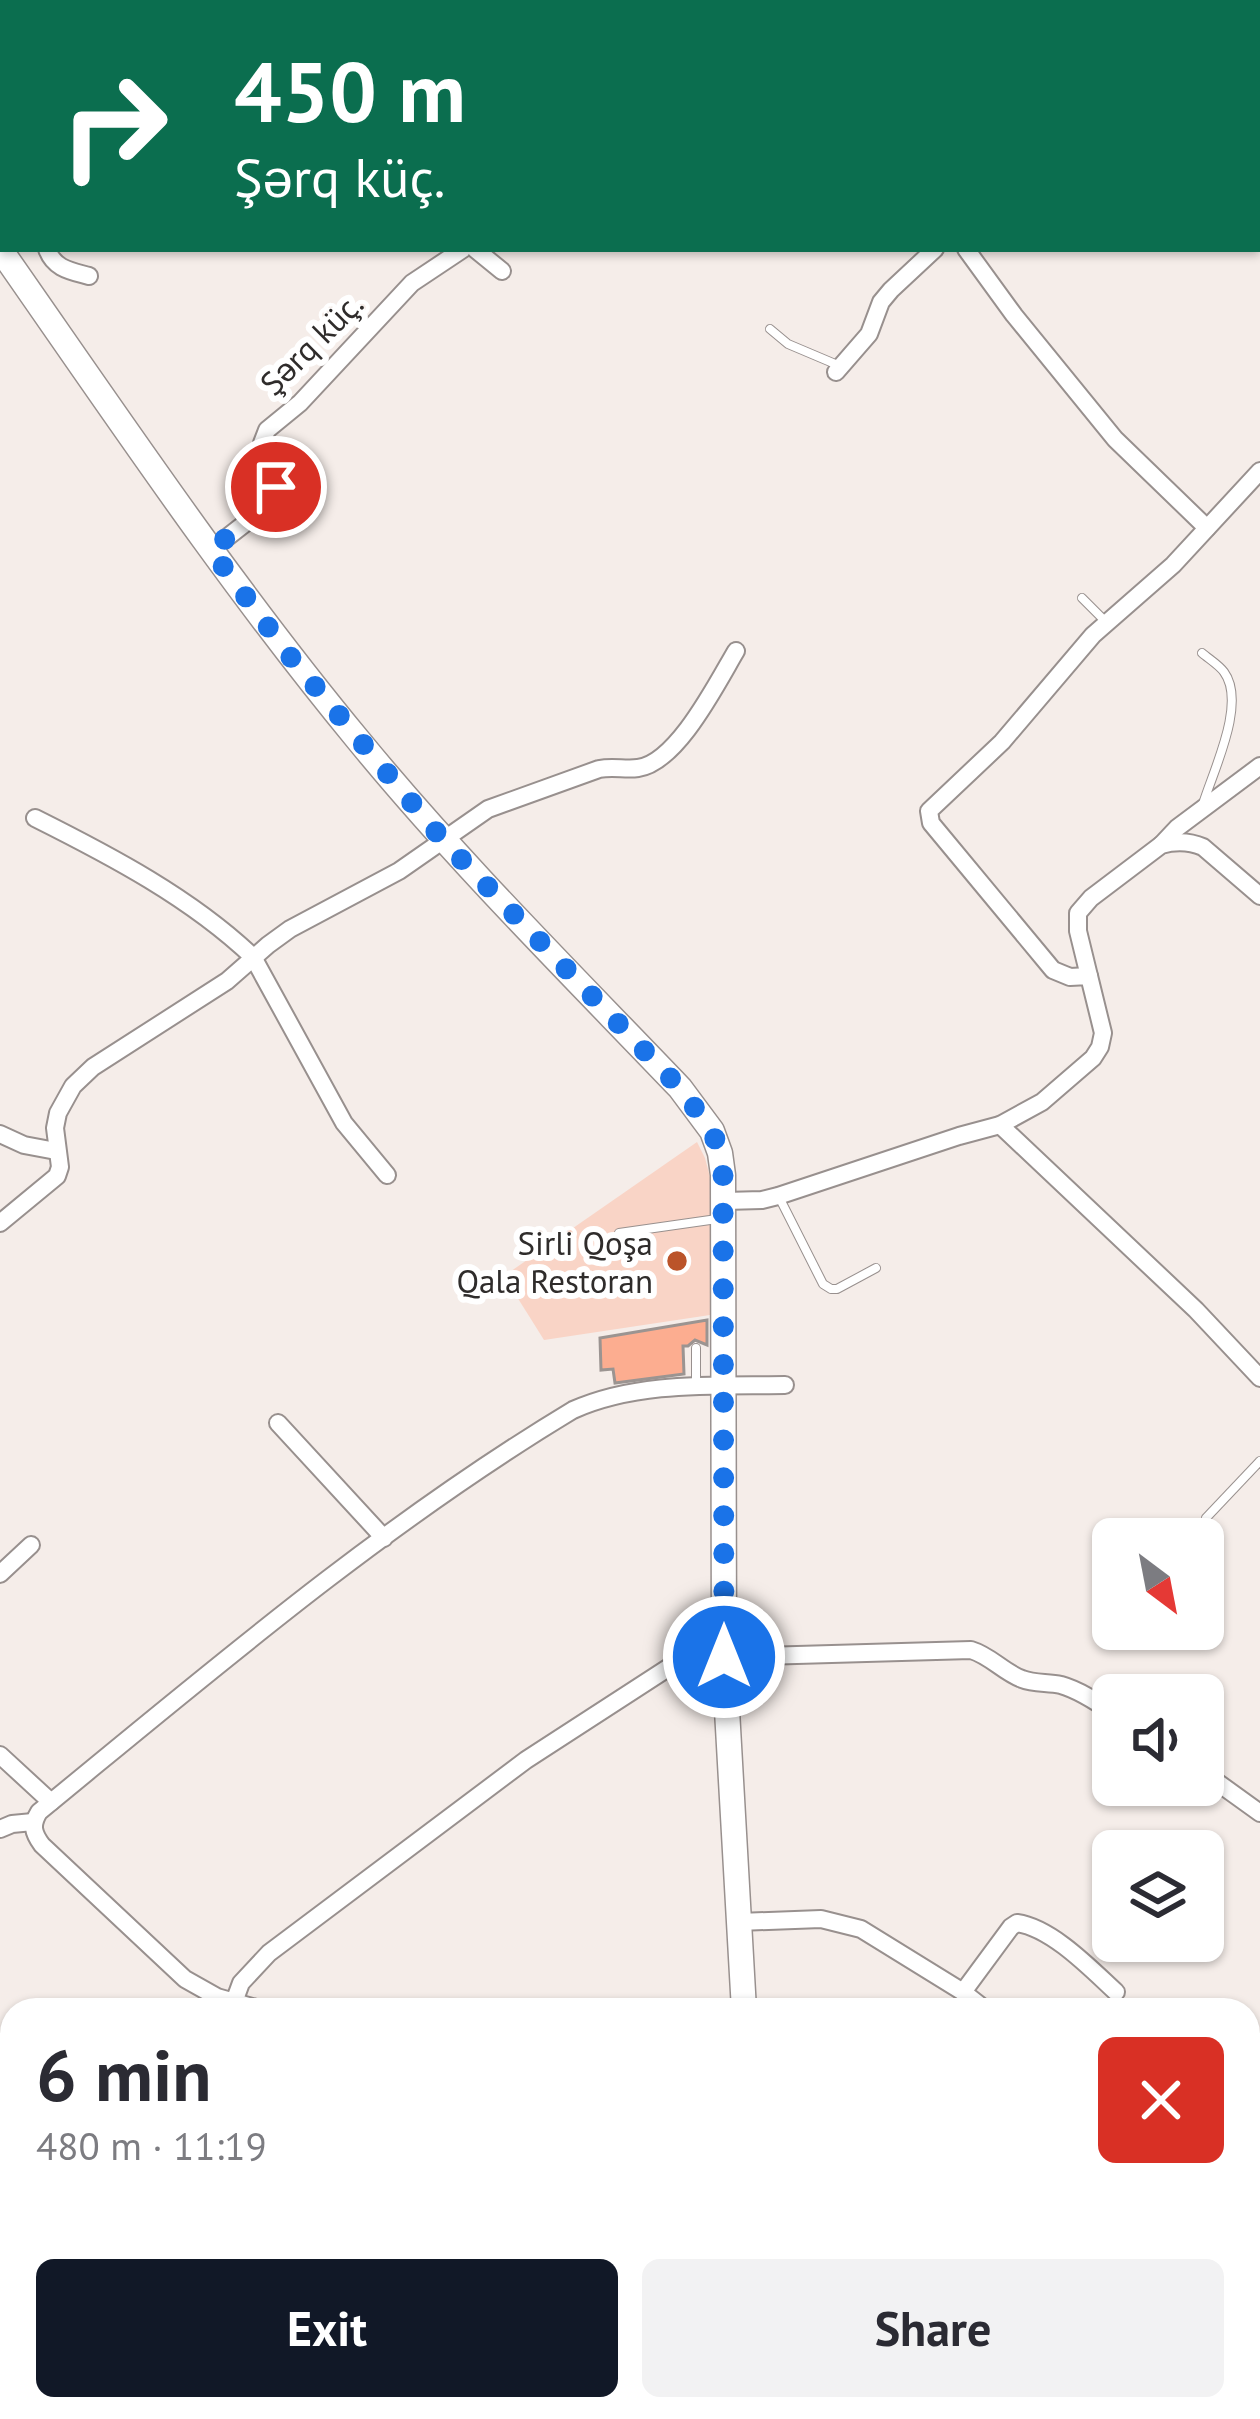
<!DOCTYPE html>
<meta charset="utf-8">
<style>
body{margin:0;font-family:"PT Sans",sans-serif;background:#f2f2f3;color:#2b2b33;height:100vh;display:flex;flex-direction:column;font-size:45px;white-space:nowrap}
*{box-sizing:border-box;margin:0}
p{font-size:39px;color:#7c7c81}
.icon{flex:none;width:66px;height:66px;fill:none;stroke:currentColor;stroke-width:2;stroke-linecap:round;stroke-linejoin:round}
.map{position:relative;flex:1;overflow:hidden}
.panel{position:absolute;left:0px;top:1998px;width:1260px;height:423px;display:flex;flex-direction:column;background:#fff;border-radius:36px 36px 0 0;box-shadow:0 3px 9px #0004}
.panel>*{flex:none}
.top-card{position:absolute;left:0px;top:0px;width:1260px;height:252px;box-shadow:0 3px 9px #0004;background:#0b6e4f;color:#fff;overflow:hidden}
.needle{width:78px;rotate:148deg}
.controls{position:absolute;left:1092px;top:1518px;display:grid;gap:24px}
.controls a{display:grid;place-items:center;width:132px;height:132px;border-radius:18px;background:#fff;box-shadow:0 3px 9px #0004;font-size:60px}
.pin{position:absolute;display:grid;place-items:center;width:102px;height:102px;color:#fff;margin:-51px;border:6px solid #fff;border-radius:50%;box-shadow:0 3px 12px #0007}
.me{position:absolute;width:132px;margin:-66px;rotate:0deg;stroke-linejoin:round;filter:drop-shadow(0 0 9px #0008)}
.turn{display:flex;align-items:center;gap:42px;height:252px;padding:0 36px;font-size:54px}
.turn .icon{width:156px;height:156px;stroke-width:2.5}
.turn b{display:block;font-size:84px;line-height:102px}
.round{display:grid;place-items:center;flex:none;width:126px;height:126px;border-radius:18px;background:#f2f2f3}
.summary{display:flex;align-items:center;justify-content:space-between;height:204px;padding:0 36px}
h1{font-size:72px;font-weight:800;line-height:90px}
.button{display:flex;gap:24px;margin-top:auto;padding:24px 36px}
.button a{flex:1;height:138px;border-radius:18px;background:#111827;color:#fff;font-size:48px;font-weight:800;line-height:138px;text-align:center}
.button a+a{background:#f2f2f3;color:#2b2b33}
.map>svg:first-child{display:block}
.green{fill:#f9d4c6}
.building{fill:#fcad90;stroke:#9b9491;stroke-width:3}
.lines{fill:none;stroke-linecap:round;stroke-linejoin:round}
.lane-casing{stroke:#98908e;stroke-width:10}
.street-casing{stroke:#98908e;stroke-width:20}
.secondary-casing{stroke:#98908e;stroke-width:27}
.lane{stroke:#fff;stroke-width:8}
.street{stroke:#fff;stroke-width:16}
.secondary{stroke:#fff;stroke-width:24}
.route{stroke:#1a73e8;stroke-width:21;stroke-dasharray:0 37.8}
.poi-dot{fill:#bb542a;stroke:#fff;stroke-width:4.5}
.labels{text-anchor:middle;dominant-baseline:central;stroke-width:12;stroke-linejoin:round;paint-order:stroke}
.street-label{font-size:33px;fill:#2f2c2b;stroke:#fff}
.poi-label{font-size:33px;fill:#2f2c2b;stroke:#fff;text-anchor:end}
</style>
<div class="map">
<svg width="1260" height="2419" viewBox="0 0 1260 2419">
<rect width="100%" height="100%" fill="#f5ede9"/>
<polygon class="green" points="697,1142 705,1158 710,1177 710,1315 544,1340 504,1276"/>
<polygon class="building" points="707,1320 707,1345 695,1340 688,1346 683,1346 684,1374 615,1383 613,1369 601,1370 600,1338"/>
<g class="lines">
<g class="lane-casing">
<g id="lane">
<polyline points="770,329 788,344 840,366"/>
<polyline points="1082,598 1105,621"/>
<path d="M1202 653C1209 659 1219 665 1224 672 1247 703 1213 771 1203 804"/>
<polyline points="779,1197 823,1284 831,1289 837,1289 876,1268"/>
<polyline points="619,1233 717,1219"/>
<polyline points="696,1348 696,1386"/>
<polyline points="1206,1518 1260,1461"/>
<polyline points="709,2409 709,2419"/>
</g>
</g>
<g class="street-casing">
<g id="street">
<polyline points="484,0 487,3"/>
<polyline points="795,0 798,3"/>
<polyline points="403,3 406,0"/>
<polyline points="1126,3 1128,0"/>
<polyline points="0,145 3,146"/>
<path d="M47 249C54 269 71 271 89 276"/>
<polyline points="475,249 502,271"/>
<polyline points="966,249 1014,315 1115,439 1207,528"/>
<polyline points="836,372 869,334 881,302 891,290 935,249"/>
<polyline points="211,550 271,503 276,487 262,443 267,430 300,403 412,283 463,249"/>
<path d="M35 818C111 856 191 898 253 957L344 1123 387 1175"/>
<polyline points="1161,845 1177,828 1260,766"/>
<path d="M1089 976 1078 931V913L1091 898 1161 845C1175 841 1189 841 1203 847L1260 896"/>
<polyline points="1000,1125 1196,1310 1260,1378"/>
<polyline points="0,1134 24,1145 56,1151"/>
<polyline points="725,1201 762,1200 778,1196 959,1136 1000,1125 1042,1102 1093,1058 1100,1047 1103,1033 1089,976 1070,977 1053,970 931,823 929,811 1002,742 1093,635 1173,565 1260,471"/>
<path d="M0 1223 57 1176 60 1167 55 1128 58 1113 73 1086 93 1067 227 981 268 945 290 929 399 871 488 809 599 769C614 766 625 770 638 768 677 763 717 683 736 651"/>
<polyline points="278,1423 384,1538"/>
<polyline points="0,1574 31,1545"/>
<polyline points="0,1755 51,1802"/>
<polyline points="1203,1772 1260,1813"/>
<polyline points="0,1829 12,1824 33,1822"/>
<polyline points="739,1922 821,1919 861,1929 963,1992 986,2010"/>
<path d="M963 1992 1011 1927 1017 1923C1052 1928 1091 1969 1116 1992"/>
<path d="M234 2002 241 1983 269 1953 526 1760 671 1666 691 1658 971 1650C991 1656 1003 1672 1022 1679 1034 1684 1048 1682 1061 1685 1079 1690 1097 1702 1113 1713"/>
<path d="M263 2010 217 1997 185 1979 42 1845C33 1833 31 1825 39 1812 211 1671 382 1525 573 1410 638 1381 714 1386 785 1385"/>
<polyline points="1248,2134 1260,2145"/>
<polyline points="1248,2269 1260,2257"/>
<polyline points="0,2349 12,2333"/>
<polyline points="1153,2419 1158,2409"/>
</g>
</g>
<g class="secondary-casing">
<g id="secondary">
<path d="M0 249C116 415 229 584 359 741 459 863 571 974 680 1088L712 1131 720 1153 723 1175 724 1657 744 2010"/>
<polyline points="767,2409 767,2419"/>
</g>
</g>
<use href="#lane" class="lane"/>
<use href="#street" class="street"/>
<use href="#secondary" class="secondary"/>
</g>
<g class="lines">
<polyline class="route" points="276,487 271,503 211,550 289,655 442,839 680,1088 712,1131 720,1153 723,1175 724,1657"/>
</g>
<circle class="poi-dot" cx="677" cy="1261" r="12"/>
<g class="labels">
<g class="street-label">
<text transform="translate(311 343) rotate(-45)">Şərq küç.</text>
</g>
<g class="poi-label">
<text x="653" y="1242">Sirli Qoşa<tspan x="653" dy="38">Qala Restoran</tspan></text>
</g>
</g>
</svg>
<div class="controls">
<a><svg class="needle" viewBox="-14 -14 28 28"><path d="M0-13l5 13h-10z" fill="#e53935"/><path d="M0 13l5-13h-10z" fill="#7c7c81"/></svg></a>
<a><svg class="icon" aria-label="sound" viewBox="0 0 24 24"><path d="M4 9h4l5-4v14l-5-4H4zM17 9q2 3 0 6"/></svg></a>
<a><svg class="icon" aria-label="layers" viewBox="0 0 24 24"><path d="M12 4l9 5-9 5-9-5zM3 14l9 5 9-5"/></svg></a>
</div>
<div class="pin" style="left:276px;top:487px;background:#d93025"><svg class="icon" aria-label="arrive" viewBox="0 0 24 24"><path d="M6 21V4h12l-3 4 3 4H6"/></svg></div>
<svg class="me" style="left:724px;top:1657px" viewBox="-20 -20 40 40"><circle r="17" fill="#1a73e8" stroke="#fff" stroke-width="3"/><path d="M0-11L8 9 0 5-8 9z" fill="#fff"/></svg>
<div class="top-card">
<div class="turn"><svg class="icon" aria-label="right" viewBox="0 0 24 24"><path d="M7 20v-9h11M14 6l5 5-5 5"/></svg><div><b>450 m</b>Şərq küç.</div></div>
</div>
<section class="panel">
<div class="summary"><div><h1>6 min</h1><p>480 m · 11:19</p></div><a class="round" style="background:#d93025;color:#fff"><svg class="icon" aria-label="close" viewBox="0 0 24 24"><path d="M6 6l12 12M18 6L6 18"/></svg></a></div>
<div class="button"><a>Exit</a><a>Share</a></div>
</section>
</div>
